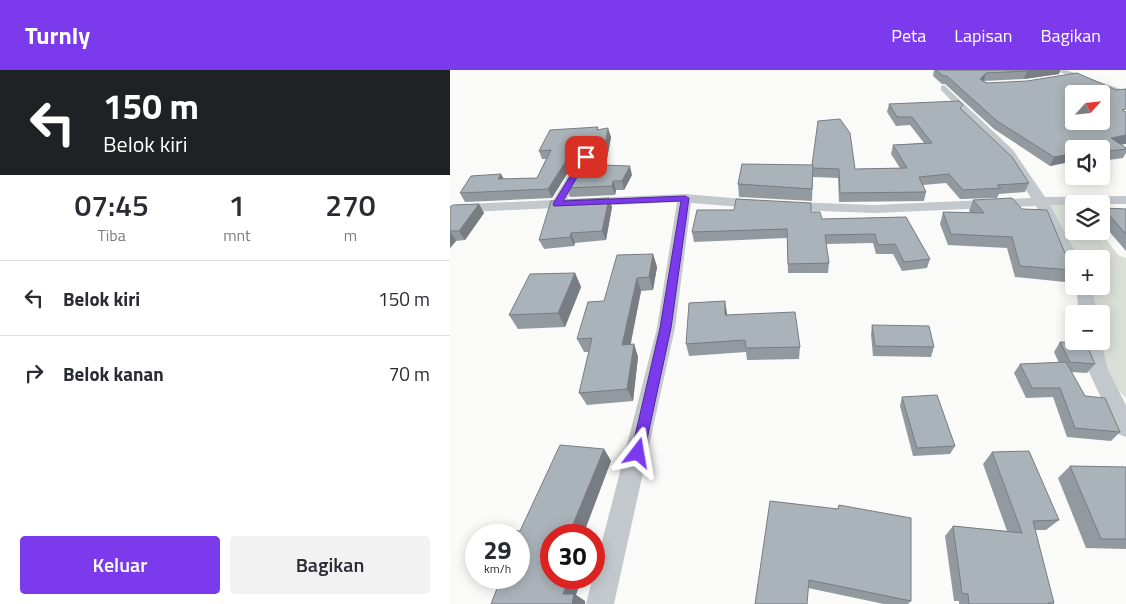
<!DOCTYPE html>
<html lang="id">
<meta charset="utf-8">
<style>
body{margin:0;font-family:"Titillium Web",sans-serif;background:#f2f2f3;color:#2b2b33;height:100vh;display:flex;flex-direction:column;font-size:19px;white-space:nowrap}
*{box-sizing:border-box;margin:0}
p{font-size:16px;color:#7c7c81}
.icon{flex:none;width:28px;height:28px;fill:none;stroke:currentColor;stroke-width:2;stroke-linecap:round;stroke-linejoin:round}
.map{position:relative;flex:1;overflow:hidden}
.side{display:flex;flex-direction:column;background:#fff;width:450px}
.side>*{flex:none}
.hud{background:#202124;color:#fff;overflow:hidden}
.needle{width:32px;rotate:63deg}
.buttons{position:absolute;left:615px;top:15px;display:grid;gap:10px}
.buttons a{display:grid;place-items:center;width:45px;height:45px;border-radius:5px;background:#fff;box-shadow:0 2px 12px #0003;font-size:25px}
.speed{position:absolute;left:15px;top:454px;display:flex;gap:10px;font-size:25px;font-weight:700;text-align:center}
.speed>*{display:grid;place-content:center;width:65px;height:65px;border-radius:50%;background:#fff;box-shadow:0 2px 12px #0003;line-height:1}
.speed small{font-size:12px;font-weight:400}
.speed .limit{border:8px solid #d22;background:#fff;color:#111}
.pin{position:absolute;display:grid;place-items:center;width:42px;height:42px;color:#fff;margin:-21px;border-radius:10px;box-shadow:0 2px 8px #0006}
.me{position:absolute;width:55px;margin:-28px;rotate:14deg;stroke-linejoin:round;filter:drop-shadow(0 0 4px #0008)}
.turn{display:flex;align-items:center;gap:18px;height:105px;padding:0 20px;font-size:22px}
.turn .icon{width:65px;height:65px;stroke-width:2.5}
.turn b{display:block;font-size:35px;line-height:42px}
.eta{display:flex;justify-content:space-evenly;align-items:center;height:85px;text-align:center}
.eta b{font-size:30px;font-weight:600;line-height:35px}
.button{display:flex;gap:10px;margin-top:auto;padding:10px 20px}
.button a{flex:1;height:58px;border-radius:5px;background:#7c3aed;color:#fff;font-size:20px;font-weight:600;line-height:58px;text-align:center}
.button a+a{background:#f2f2f3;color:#2b2b33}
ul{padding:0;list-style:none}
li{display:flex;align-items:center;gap:15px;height:75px;padding:0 20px;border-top:1px solid #e1e1e2}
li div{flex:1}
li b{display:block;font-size:19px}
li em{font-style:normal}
header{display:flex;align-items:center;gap:30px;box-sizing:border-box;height:70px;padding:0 25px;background:#7c3aed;color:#fff}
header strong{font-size:24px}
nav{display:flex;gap:28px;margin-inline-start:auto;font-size:18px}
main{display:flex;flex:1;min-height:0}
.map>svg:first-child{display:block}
.green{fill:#dadfd7}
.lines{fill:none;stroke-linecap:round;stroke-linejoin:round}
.minor{fill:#c3c8cc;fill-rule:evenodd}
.wall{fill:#929a9f}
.shaded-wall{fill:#777d82}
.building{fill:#aab3b9;stroke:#777d82;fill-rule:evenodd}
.route{fill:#7c3aed;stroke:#51269a}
</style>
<header>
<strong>Turnly</strong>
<nav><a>Peta</a><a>Lapisan</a><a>Bagikan</a></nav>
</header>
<main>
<section class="side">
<div class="hud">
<div class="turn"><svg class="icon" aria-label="left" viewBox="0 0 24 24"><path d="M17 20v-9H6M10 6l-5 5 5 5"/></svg><div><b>150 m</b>Belok kiri</div></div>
</div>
<div class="eta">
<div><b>07:45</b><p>Tiba</p></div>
<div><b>1</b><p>mnt</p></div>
<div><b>270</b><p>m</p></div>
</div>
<ul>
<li><svg class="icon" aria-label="left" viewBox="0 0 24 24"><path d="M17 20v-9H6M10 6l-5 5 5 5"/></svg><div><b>Belok kiri</b></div><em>150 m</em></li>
<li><svg class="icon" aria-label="right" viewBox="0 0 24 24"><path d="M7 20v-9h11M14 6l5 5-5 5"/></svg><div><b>Belok kanan</b></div><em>70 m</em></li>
</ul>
<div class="button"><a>Keluar</a><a>Bagikan</a></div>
</section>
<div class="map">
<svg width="676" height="534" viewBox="0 0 676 534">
<rect width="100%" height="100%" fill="#fafaf8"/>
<polygon class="green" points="591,132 624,134 624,161 650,161 668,185 676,188 676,328 648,300 644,271 651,271 651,244 640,244 634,216 651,216 651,189 624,189"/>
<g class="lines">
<g class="minor">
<polygon points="604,0 616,0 676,21 676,27"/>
<polygon points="494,15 563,80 595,127 676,126 676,134 600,135 629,189 624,189 624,199 616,194 586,136 424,143 318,139 241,133 225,258 164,534 136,534 207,258 227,132 0,143 0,135 103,130 132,84 136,83 142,87 117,129 235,124 318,131 424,135 581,128 554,85 491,20 491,16"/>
<polygon points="626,216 642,216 647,244 629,244"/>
<polygon points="633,271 651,271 658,300 676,335 676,367 668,364 638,300"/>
</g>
</g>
<g class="wall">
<polygon points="484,0 610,0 609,4 574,9 534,11 671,74 676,78 676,83 673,88 651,91 651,79 624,79 624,91 600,96 544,59 495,14 492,14 483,6"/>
<polygon points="439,34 512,40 579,113 575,122 549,124 547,128 510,129 496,113 473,115 476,122 474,131 389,132 388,108 363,107 362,131 289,127 288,114 292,94 405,99 450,98 441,84 443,75 474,73 460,55 446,56 437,42"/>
<polygon points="149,59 161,67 156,95 182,105 174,120 166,120 165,125 120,127 117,118 138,83 136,81 130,83 102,128 15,132 10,123 54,109 87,108 96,89 92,89 89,81"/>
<polygon points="523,130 622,200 615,212 565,207 557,178 498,175 490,154 493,142 521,143 519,141"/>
<polygon points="29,134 34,143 15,170 6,171 0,178 0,138"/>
<polygon points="162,137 156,170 125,173 124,176 94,179 89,170"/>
<polygon points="653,138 676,139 676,181 651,152 651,141"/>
<polygon points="361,142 372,149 456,147 480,189 477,198 452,201 443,184 426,184 423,173 376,174 379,193 378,203 338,203 337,168 244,172 242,162"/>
<polygon points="203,184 207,197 203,220 191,221 180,274 184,274 188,287 183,331 137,335 129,323 139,282 134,282 127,269 154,231"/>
<polygon points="125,203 131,217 115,257 68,259 59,245"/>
<polygon points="277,245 350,277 349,289 297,290 296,282 239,286 236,274"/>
<polygon points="422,255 484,277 481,287 423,286 421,264"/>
<polygon points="610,272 645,294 637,303 621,302 635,326 670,362 661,371 617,367 603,327 576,328 564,303 570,294 609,293 604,282"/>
<polygon points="452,327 505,376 500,384 463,386 450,336"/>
<polygon points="154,379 161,391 133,465 134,465 101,465 126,525 135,531 50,511 43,508 69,508 70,461"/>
<polygon points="542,382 609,450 596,460 585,460 604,533 603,534 509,534 509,531 504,531 495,466 503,456 557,461 533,394"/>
<polygon points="620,396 676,397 676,479 636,478 608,408"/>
<polygon points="389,435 461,531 458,534 434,534 358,518 305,534 388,439"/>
</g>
<g class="shaded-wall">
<polygon points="586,0 610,0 609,4 574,9 577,1"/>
<polygon points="536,3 534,11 530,9"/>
<polygon points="158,58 161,67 154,104 152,95"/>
<polygon points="676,65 676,74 656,77 661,68"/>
<polygon points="133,73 136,81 130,83 102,128 98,119 127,74"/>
<polygon points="624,83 624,91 600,96 604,87"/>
<polygon points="180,96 182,105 174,120 172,111"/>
<polygon points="51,104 56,113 48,109"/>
<polygon points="163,111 166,120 165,125 162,116"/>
<polygon points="159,128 162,137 156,170 152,161"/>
<polygon points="29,134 34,143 15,170 9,161"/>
<polygon points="0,161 6,171 0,178"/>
<polygon points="121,163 125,173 124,176 120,167"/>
<polygon points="203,184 207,197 203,220 199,207"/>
<polygon points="125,203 131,217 115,257 108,243"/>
<polygon points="187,208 191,221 178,288 172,275"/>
<polygon points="275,231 277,243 277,257 275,245"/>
<polygon points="184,274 188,287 183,331 177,319"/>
<polygon points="154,379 161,391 133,465 119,464"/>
<polygon points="119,508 132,508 126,525 135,531 135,534 122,534 113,524"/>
</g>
<g class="building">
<path d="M486 0H586L577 1 536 3 530 9 536 13 577 11 627 3 666 20 676 19V39L672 40 676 42V65L661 68 676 78V79L651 82V79H624V83L604 87 547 51 497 6H493ZM624 24H651V51H624Z"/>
<polygon points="509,31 513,35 510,38 562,87 579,113 547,115 551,118 513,120 499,104 469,107 476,122 390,123 389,99 363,98 363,95 362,95 368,51 390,49 400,63 405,99 457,98 443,75 482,73 462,47 447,47 439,34"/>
<polygon points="148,57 147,60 158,58 152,95 180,96 172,111 163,111 162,116 117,118 141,79 133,73 127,74 98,119 10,123 21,106 51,104 48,109 87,108 101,80 89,81 100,60"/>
<polygon points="292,94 363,95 362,119 288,114"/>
<polygon points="159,128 152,161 121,163 120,167 89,170 101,131"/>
<polygon points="562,128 572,139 597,140 622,200 570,196 562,167 501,164 493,142 534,143 523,130"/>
<polygon points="286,129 361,133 361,142 370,142 372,149 456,147 480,189 454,192 445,174 428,175 425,164 375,165 379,193 338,194 337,159 242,162 247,140 284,140"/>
<polygon points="29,134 9,161 0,161 0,138 3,135"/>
<polygon points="653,138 676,139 676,164"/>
<polygon points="203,184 199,207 187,208 172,275 184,274 177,319 129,323 142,268 127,269 138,232 154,231 167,185"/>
<polygon points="125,203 108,243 59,245 80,204"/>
<polygon points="275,231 275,245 345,242 350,277 296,278 295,270 236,274 239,233"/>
<polygon points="422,255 479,256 484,277 425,276"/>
<polygon points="610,272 636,273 645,294 620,292"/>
<polygon points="616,292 635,326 655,328 670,362 625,358 610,318 582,318 570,294"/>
<polygon points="487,325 505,376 467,378 452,327"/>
<polygon points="110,375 154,379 119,464 134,465 101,465 101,508 119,508 113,524 124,524 122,534 41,534 51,508 69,508 69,465 53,465 56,460 70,461"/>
<polygon points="579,381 609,450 583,451 604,533 598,533 599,534 519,534 518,524 512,523 503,456 572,463 542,382"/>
<polygon points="620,396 676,397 676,469 651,469"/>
<polygon points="320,431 388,439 389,435 461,448 461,531 359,510 357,534 305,534"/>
</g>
<polygon class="route" points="136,84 139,87 113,131 235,126 239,128 221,258 194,383 192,388 188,389 183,388 181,383 210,258 231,131 104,136 103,134 132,87"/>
</svg>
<div class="buttons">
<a><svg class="needle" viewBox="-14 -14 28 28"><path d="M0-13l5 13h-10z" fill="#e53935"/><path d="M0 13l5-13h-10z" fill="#7c7c81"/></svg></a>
<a><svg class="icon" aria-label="sound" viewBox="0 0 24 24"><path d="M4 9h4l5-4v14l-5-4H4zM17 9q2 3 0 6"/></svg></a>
<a><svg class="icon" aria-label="layers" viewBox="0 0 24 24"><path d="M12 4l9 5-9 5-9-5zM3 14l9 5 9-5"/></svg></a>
<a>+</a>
<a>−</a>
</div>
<div class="speed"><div>29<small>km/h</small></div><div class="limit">30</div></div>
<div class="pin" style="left:136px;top:87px;background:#d93025"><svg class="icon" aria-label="arrive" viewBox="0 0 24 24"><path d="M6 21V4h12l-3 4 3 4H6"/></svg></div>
<svg class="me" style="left:188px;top:383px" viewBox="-20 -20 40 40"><path d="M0-17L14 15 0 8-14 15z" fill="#7c3aed" stroke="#fff" stroke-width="4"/></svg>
</div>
</main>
